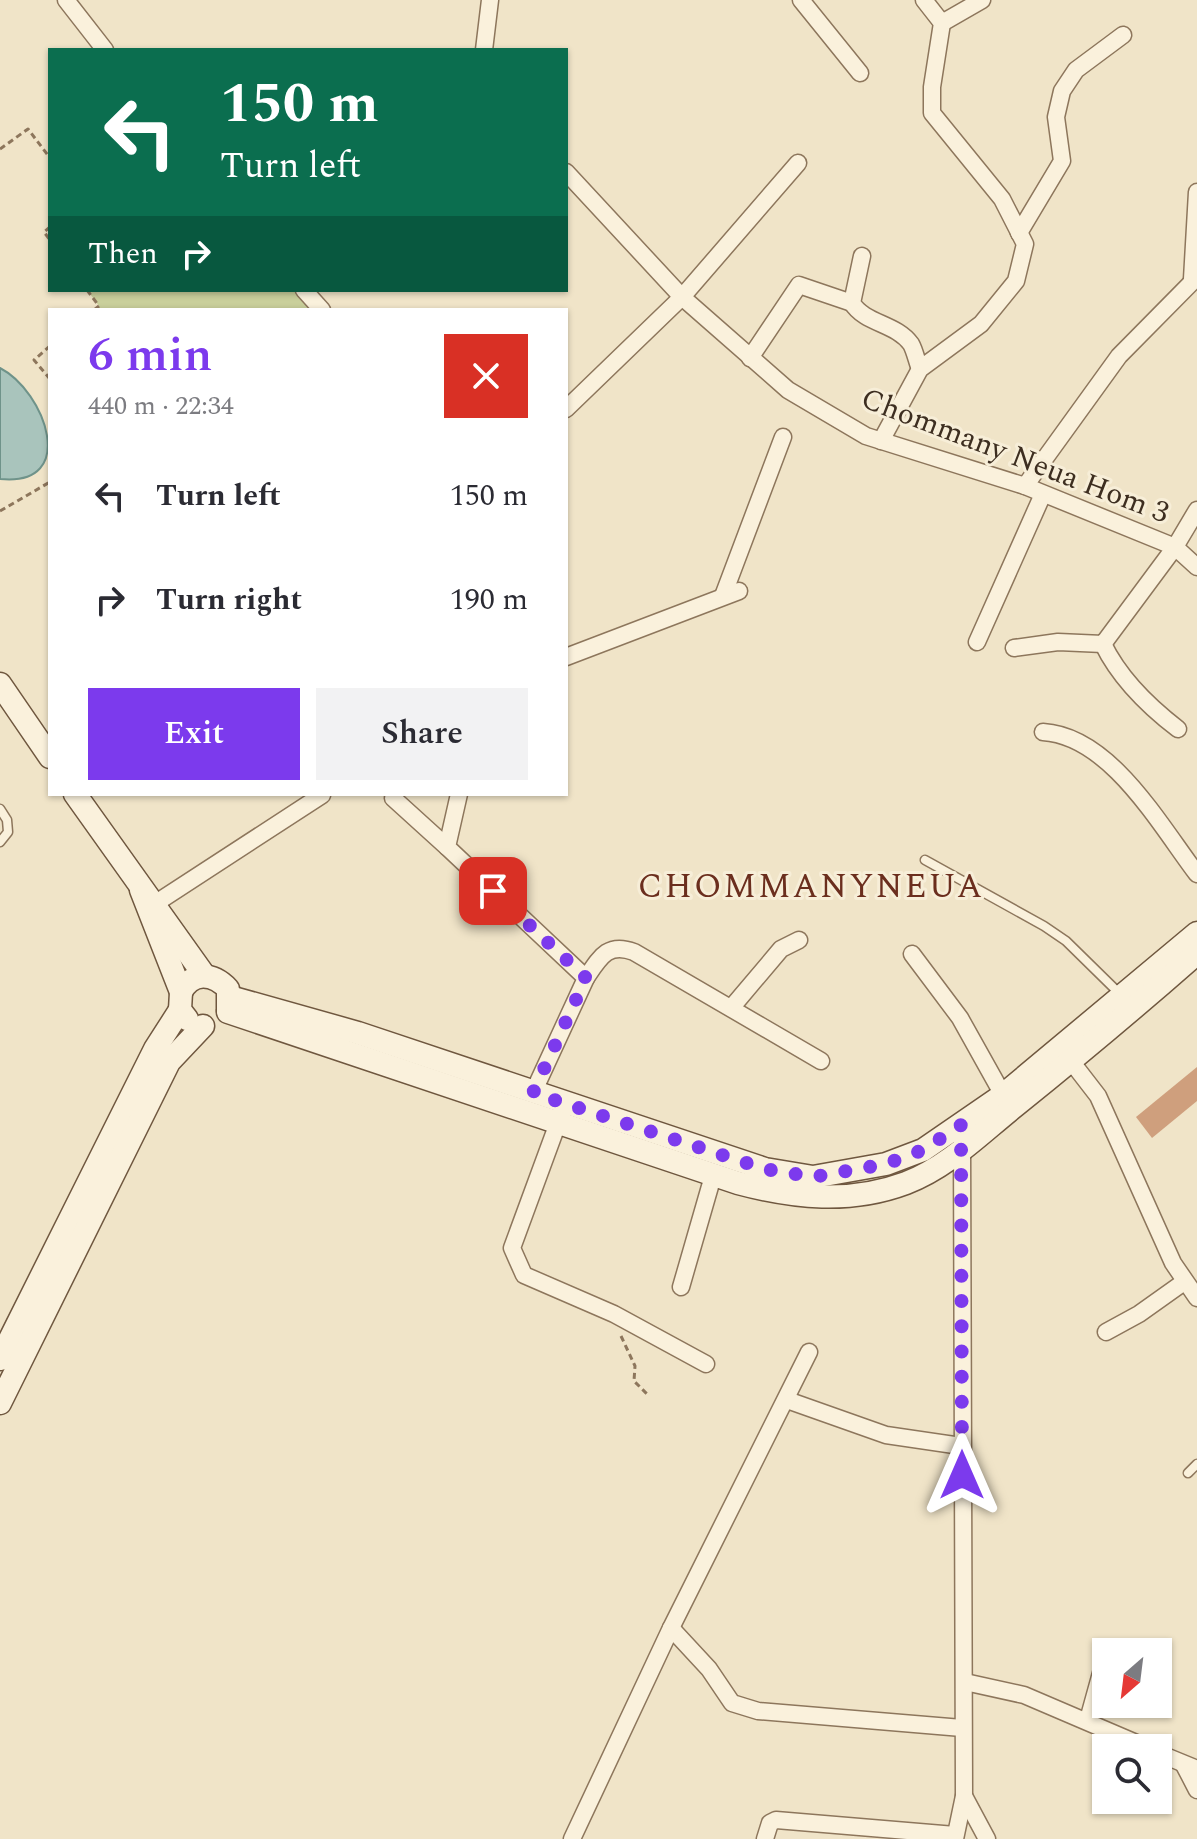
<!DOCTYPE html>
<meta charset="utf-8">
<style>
body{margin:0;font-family:Spectral,serif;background:#f2f2f3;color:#2b2b33;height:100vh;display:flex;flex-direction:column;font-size:30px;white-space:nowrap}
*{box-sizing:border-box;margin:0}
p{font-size:26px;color:#7c7c81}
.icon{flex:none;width:44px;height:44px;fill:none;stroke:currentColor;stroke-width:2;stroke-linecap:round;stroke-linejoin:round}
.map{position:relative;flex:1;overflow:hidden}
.panel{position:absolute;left:48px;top:308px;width:520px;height:488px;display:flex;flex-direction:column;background:#fff;border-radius:0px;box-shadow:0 2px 6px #0004}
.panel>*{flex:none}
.top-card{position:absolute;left:48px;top:48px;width:520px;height:244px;border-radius:0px;box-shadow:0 2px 6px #0004;background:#0b6e4f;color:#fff;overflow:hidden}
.needle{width:52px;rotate:208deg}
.fabs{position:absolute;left:1092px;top:1638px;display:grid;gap:16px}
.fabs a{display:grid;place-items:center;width:80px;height:80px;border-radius:0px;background:#fff;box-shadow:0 2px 6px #0004;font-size:40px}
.pin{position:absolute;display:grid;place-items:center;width:68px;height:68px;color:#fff;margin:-34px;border-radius:16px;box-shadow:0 4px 12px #0006}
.me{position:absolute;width:88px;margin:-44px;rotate:0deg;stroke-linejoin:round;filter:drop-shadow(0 0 6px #0008)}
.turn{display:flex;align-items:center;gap:28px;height:168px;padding:0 40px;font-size:36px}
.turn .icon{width:104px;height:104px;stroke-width:2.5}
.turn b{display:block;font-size:56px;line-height:68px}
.then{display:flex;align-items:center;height:76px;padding:0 40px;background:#0003;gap:16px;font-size:30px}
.round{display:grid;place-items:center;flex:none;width:84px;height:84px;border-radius:0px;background:#f2f2f3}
.head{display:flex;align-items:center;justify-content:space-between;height:136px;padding:0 40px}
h1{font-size:48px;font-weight:600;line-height:60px;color:#7c3aed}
.button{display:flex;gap:16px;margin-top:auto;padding:16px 40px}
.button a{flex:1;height:92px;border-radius:0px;background:#7c3aed;color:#fff;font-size:32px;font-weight:600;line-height:92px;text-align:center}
.button a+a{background:#f2f2f3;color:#2b2b33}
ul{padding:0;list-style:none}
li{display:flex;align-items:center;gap:24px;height:104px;padding:0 40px}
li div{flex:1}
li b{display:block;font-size:30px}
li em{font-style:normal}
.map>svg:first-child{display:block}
.green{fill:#c9cf9b}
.water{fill:#a9c4bc;stroke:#6f938a;stroke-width:2}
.building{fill:#cf9f7d}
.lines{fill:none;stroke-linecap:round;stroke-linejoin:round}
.service-casing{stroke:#8d765c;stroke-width:11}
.minor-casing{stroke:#8d765c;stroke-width:19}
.secondary-casing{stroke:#6f573f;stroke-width:25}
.path{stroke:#8d765c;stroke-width:3;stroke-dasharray:6 4;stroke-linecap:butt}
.service{stroke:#faf1dc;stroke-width:8}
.minor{stroke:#faf1dc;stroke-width:16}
.secondary{stroke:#faf1dc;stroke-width:22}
.route{stroke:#7c3aed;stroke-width:14;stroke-dasharray:0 25.2}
.labels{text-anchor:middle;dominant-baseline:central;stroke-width:6;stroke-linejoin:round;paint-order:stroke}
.street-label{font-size:30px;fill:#3d2e20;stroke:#f7eed8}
.quarter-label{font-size:34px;letter-spacing:2px;fill:#6b2e1e;stroke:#f7eed8}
</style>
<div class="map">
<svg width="1197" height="1839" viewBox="0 0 1197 1839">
<rect width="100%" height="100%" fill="#f0e4c8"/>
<polygon class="green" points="87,290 304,290 322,310 94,310 99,306"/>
<path class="water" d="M0 368C45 391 80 487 0 479Z"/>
<polygon class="building" points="1197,1067 1197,1101 1152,1138 1136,1117"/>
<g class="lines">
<g class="service-casing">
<g id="service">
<polyline points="0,809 7,820 8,832 0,842"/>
<polyline points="925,860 1044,926 1066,941 1120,994"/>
<polyline points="1188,1473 1197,1464"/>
</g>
</g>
<g class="minor-casing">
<g id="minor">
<polyline points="66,0 105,50"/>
<polyline points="801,0 860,73"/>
<polyline points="942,23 982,0"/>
<polyline points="484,50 490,0"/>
<polyline points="566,172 682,297 788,390 866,436 1025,486 1175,547 1197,567"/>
<polyline points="1019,233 1062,161 1056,117 1062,91 1076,70 1123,35"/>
<path d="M862 256 852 303C865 324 896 323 911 344 915 351 917 362 920 369"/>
<polyline points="1192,279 1197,192"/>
<polyline points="304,290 322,310"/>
<polyline points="750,358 799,285 852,303"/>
<polyline points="566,409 682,297 798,163"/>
<polyline points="881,441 920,369 981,324 1016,281 1025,244 1002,199 932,113 932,87 942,23 924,0"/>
<polyline points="1025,486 1119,356 1197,277"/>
<polyline points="723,596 783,437"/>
<polyline points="977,642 1043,494"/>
<path d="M1103 644C1120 679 1148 706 1178 729"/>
<polyline points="1014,648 1058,642 1103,644 1175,547 1197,510"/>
<polyline points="566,657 739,591"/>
<path d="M1043 732C1110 736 1159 824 1197 874"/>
<polyline points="459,794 447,847 586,978 533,1093"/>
<polyline points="393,798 447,847"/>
<polyline points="153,905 322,795"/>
<polyline points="912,954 960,1018 1003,1095"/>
<path d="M586 978C600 957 608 942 634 952L821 1061"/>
<polyline points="732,1007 781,949 799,940"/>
<polyline points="1064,1052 1098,1096 1173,1263 1197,1298"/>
<polyline points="562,1112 512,1248 524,1275 614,1314 706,1364"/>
<polyline points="681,1287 713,1176"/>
<polyline points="1106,1332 1139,1314 1184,1282"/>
<polyline points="787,1400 886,1435 961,1446"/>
<polyline points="671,1628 709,1669 732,1703 758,1711 962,1728"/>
<polyline points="965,1682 1024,1695 1148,1748"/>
<polyline points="1088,1720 1106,1655"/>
<polyline points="1158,1753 1197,1769"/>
<polyline points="1184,1765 1197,1790"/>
<polyline points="964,1796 987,1839"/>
<polyline points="572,1839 671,1628 809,1352"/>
<polyline points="765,1839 770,1823 776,1820 955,1835"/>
<polyline points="955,1839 964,1796 962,1142"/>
</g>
</g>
<g class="secondary-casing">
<g id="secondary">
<polyline points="0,684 50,757"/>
<polyline points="75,794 204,975"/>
<polyline points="141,890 181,992 180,1010 187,1019"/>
<path d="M181 992C192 971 213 973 228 989V1010"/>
<polyline points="230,997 358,1033 765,1169 813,1177 886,1164 923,1150 1003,1095 1197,933"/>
<path d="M228 1012 738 1183C794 1198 850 1204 906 1183 948 1167 981 1133 1015 1106 1077 1056 1137 1006 1197 953"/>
<polyline points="0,1359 155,1049 180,1010"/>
<polyline points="0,1403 169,1062 203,1026"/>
</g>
</g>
<g class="path">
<polyline points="0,149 28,129 50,158"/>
<polyline points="50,227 44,232 50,240"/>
<polyline points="87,290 99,306 94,310"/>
<polyline points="50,346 34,360 50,379"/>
<polyline points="0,511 50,482"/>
<polyline points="621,1336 635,1366 634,1381 648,1395"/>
</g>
<use href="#service" class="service"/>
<use href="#minor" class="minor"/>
<use href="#secondary" class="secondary"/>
</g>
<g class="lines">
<polyline class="route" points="493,891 586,978 533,1093 765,1169 813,1177 886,1164 923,1150 961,1125 962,1475"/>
</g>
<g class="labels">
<g class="street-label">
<text transform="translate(1015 456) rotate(21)">Chommany Neua Hom 3</text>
</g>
<g class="quarter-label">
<text x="811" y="887">CHOMMANYNEUA</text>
</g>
</g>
</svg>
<div class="fabs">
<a><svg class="needle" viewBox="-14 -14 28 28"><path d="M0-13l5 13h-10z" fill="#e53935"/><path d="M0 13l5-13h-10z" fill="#7c7c81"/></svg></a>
<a><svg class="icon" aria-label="search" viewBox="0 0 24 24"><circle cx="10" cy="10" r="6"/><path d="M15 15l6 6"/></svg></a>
</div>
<div class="pin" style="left:493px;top:891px;background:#d93025"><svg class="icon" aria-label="arrive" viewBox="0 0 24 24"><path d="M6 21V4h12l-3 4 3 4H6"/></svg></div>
<svg class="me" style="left:962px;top:1475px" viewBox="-20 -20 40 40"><path d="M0-17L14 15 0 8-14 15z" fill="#7c3aed" stroke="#fff" stroke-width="4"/></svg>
<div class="top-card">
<div class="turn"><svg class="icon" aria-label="left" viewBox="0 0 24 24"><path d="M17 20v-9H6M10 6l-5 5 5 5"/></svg><div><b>150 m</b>Turn left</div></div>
<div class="then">Then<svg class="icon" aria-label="right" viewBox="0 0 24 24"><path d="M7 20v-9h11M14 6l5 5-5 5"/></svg></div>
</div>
<section class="panel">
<div class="head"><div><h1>6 min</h1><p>440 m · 22:34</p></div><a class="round" style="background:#d93025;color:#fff"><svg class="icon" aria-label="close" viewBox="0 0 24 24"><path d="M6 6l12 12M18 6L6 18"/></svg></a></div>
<ul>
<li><svg class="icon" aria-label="left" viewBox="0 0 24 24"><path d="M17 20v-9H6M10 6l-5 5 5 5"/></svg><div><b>Turn left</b></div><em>150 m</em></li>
<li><svg class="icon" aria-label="right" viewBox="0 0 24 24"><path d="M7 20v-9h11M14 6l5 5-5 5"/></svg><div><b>Turn right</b></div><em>190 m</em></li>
</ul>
<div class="button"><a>Exit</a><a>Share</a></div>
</section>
</div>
